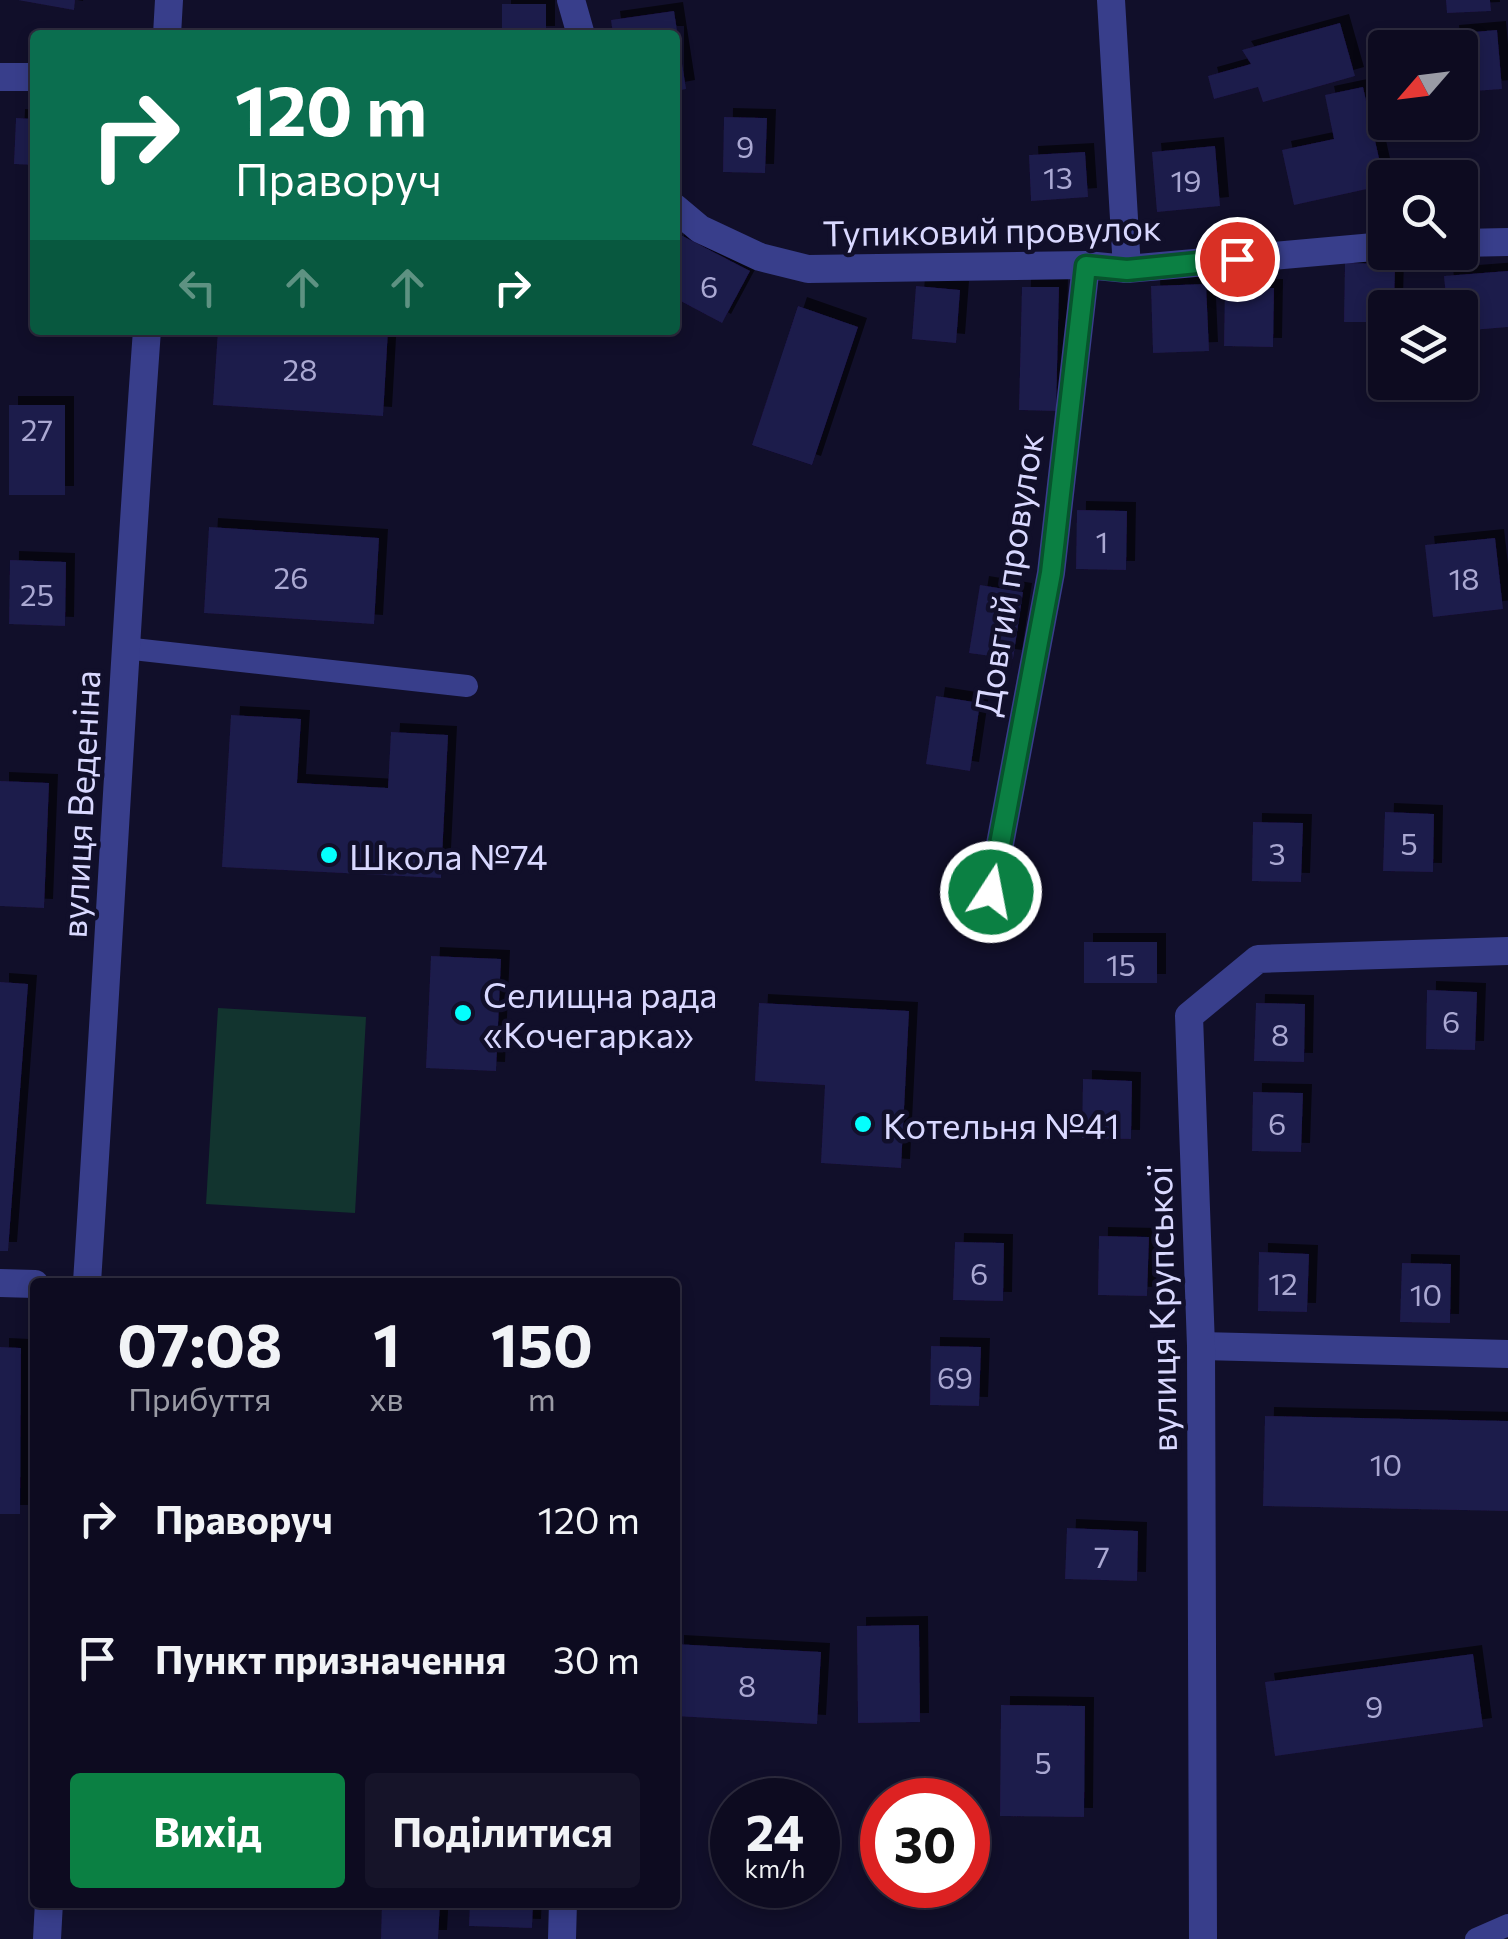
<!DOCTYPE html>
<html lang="uk">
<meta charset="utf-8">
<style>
body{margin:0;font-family:Commissioner,sans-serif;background:#161429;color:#f1f3f6;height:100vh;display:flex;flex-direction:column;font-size:38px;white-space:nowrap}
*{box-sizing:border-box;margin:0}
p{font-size:32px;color:#9a9ba5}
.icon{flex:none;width:55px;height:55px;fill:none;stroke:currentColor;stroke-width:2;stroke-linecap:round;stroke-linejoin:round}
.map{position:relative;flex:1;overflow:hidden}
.sheet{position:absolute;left:30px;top:1278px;width:650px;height:630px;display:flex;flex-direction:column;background:#0d0b20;border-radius:10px;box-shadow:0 5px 15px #0003,0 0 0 2px #2d2b3e}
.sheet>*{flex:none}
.banner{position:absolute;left:30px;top:30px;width:650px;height:305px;border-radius:10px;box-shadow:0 5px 15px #0003,0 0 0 2px #2d2b3e;background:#0b6e4f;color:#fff;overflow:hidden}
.needle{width:65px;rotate:242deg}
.controls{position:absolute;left:1368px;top:30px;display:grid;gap:20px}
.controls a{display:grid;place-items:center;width:110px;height:110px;border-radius:10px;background:#0d0b20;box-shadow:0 5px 15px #0003,0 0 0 2px #2d2b3e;font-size:50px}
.speed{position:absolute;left:710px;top:1778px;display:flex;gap:20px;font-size:50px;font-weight:700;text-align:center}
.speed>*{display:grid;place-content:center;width:130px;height:130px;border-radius:50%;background:#0d0b20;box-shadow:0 5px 15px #0003,0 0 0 2px #2d2b3e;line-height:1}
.speed small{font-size:25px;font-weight:400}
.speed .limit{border:15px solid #d22;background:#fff;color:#111}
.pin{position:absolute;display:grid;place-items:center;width:85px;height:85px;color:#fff;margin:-42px;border:5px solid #fff;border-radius:50%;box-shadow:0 2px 10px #0007}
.me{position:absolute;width:110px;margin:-55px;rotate:11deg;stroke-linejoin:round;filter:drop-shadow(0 0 8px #0008)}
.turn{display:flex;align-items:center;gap:35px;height:210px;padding:0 40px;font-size:45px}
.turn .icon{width:130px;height:130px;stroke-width:2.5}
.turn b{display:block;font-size:70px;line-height:85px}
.lanes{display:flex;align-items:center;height:95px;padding:0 40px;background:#0003;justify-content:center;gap:50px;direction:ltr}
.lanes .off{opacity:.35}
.eta{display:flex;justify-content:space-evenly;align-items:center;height:170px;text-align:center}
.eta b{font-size:60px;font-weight:700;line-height:70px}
.action{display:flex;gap:20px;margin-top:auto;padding:20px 40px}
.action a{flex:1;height:115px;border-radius:10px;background:#0b8043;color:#fff;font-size:40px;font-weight:700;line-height:115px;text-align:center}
.action a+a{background:#161429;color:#f1f3f6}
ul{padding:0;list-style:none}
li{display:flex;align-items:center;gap:30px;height:140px;padding:0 40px}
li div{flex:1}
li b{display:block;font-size:38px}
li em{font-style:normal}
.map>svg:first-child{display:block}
.green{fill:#12342f}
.building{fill:#1f1a4c;filter:url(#shadow)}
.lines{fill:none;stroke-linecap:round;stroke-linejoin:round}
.service{stroke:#383e8b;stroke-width:22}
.minor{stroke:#383e8b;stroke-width:28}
.tertiary{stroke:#383e8b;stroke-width:28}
.route-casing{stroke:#07532c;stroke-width:25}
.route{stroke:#0b8043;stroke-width:18}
.poi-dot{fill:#04fffd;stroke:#110f2a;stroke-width:4}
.labels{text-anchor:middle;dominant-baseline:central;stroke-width:9;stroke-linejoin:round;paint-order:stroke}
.number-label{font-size:30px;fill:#aaa8d2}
.street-label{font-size:35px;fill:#d9d8ff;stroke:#110f2a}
.poi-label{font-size:35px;fill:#d9d8ff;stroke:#110f2a;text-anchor:start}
</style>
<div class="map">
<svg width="1508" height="1939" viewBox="0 0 1508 1939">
<defs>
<filter id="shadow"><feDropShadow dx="9" dy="-9" stdDeviation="0" flood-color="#0009"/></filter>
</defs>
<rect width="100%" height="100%" fill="#110f2a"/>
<polygon class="green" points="218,1008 366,1017 355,1213 206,1204"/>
<g class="building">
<polygon points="18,0 75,0 74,10"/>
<polygon points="1446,0 1490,0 1491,11 1447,13"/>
<rect x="502" y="4" width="44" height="31"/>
<polygon points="674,11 686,89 675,91 675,35 613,35 611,20"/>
<polygon points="1340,23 1355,76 1263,102 1258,87 1214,99 1208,76 1251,64 1242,50"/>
<polygon points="1497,30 1502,89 1460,92 1460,48 1451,48 1450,34"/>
<polygon points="1363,87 1385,185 1294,205 1282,150 1334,139 1325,95"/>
<polygon points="724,117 767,118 765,173 723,172"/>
<polygon points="16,118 35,119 35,165 14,164"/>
<polygon points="1215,146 1220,206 1157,212 1152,152"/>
<polygon points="1085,152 1088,197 1031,201 1029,155"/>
<polygon points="675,232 750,271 722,323 675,298"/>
<polygon points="1345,263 1395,264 1394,308 1385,308 1385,322 1344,322"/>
<polygon points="1508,271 1508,327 1460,331 1460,308 1447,308 1444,276"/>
<polygon points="1206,284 1209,351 1153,353 1151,286"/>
<polygon points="916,286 960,290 956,343 912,339"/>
<polygon points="1022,287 1059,287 1056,411 1019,410"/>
<polygon points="1225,287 1274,288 1273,347 1224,346"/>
<polygon points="798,306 858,327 812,465 752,445"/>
<polygon points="218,330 388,330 383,416 213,405"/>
<rect x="9" y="405" width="56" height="90"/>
<polygon points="1077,510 1127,511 1126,570 1076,569"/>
<polygon points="209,527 379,538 374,624 204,613"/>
<polygon points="1495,538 1503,609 1433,617 1425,545"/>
<polygon points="10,560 66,562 65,626 9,624"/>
<polygon points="980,585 1023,592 1013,659 969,653"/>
<polygon points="936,696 980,703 970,771 926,764"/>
<polygon points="231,715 301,719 297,783 388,788 391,732 448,735 441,878 222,867"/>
<polygon points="0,781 49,783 44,908 0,906"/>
<polygon points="1385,812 1434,814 1433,872 1383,871"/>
<polygon points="1253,822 1303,823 1301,882 1252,881"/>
<rect x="1084" y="942" width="73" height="41"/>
<polygon points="431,956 501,959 496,1071 426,1068"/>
<polygon points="0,982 28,984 8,1251 0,1251"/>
<polygon points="1427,990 1477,992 1475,1050 1426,1049"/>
<polygon points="759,1003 909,1011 901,1168 821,1163 825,1085 755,1081"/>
<polygon points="1256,1003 1305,1004 1304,1062 1254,1061"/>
<polygon points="1083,1079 1132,1081 1131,1139 1082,1138"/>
<polygon points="1253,1092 1303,1093 1301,1152 1252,1151"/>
<polygon points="1099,1236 1149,1237 1147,1296 1098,1295"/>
<polygon points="955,1242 1004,1243 1003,1301 953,1300"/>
<polygon points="1259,1252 1309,1254 1307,1312 1258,1311"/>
<polygon points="1402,1263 1451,1264 1450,1323 1400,1322"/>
<polygon points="931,1346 981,1347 979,1406 930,1405"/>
<polygon points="0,1347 21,1348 20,1514 0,1514"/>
<polygon points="1265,1416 1508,1421 1508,1511 1263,1506"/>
<polygon points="1067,1528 1138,1531 1137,1581 1065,1579"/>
<polygon points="919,1625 920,1722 858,1723 857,1626"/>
<polygon points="675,1644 821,1652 817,1724 675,1716"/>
<polygon points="1473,1654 1483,1727 1275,1756 1265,1682"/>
<polygon points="1001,1705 1085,1706 1084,1817 1000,1816"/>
<polygon points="382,1902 440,1902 438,1939 381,1939"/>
<polygon points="470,1902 533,1902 532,1928 469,1926"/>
</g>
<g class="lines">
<g class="service">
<polyline points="124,648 467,686"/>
<polyline points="1476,1939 1508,1925"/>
</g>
<g class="minor">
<polyline points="571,0 581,35"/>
<polyline points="1111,0 1127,269"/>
<polyline points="0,77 35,77"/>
<polyline points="675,208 700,229 760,257 808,269 1086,265 1127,269 1385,246"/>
<polyline points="1460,243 1508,242"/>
<polyline points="991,892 1051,573 1086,265"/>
<polyline points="0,1283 35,1284"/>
<polyline points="1201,1346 1508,1354"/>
<polyline points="562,1939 563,1902"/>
<polyline points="1203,1939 1201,1346 1189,1016 1258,959 1508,951"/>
</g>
<g class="tertiary">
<polyline points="167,35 169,0"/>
<path d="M87 1282C108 965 124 647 147 330"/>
<polyline points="47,1939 49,1902"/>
</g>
</g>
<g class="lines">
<g class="route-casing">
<polyline id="route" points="991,892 1051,573 1086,266 1127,270 1237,259"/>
</g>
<use href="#route" class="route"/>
</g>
<g class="poi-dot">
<circle cx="329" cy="855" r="10"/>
<circle cx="463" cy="1013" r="10"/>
<circle cx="863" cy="1124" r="10"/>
</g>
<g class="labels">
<g class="number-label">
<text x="745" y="145">9</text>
<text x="1058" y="176">13</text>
<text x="1186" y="179">19</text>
<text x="709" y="285">6</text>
<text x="300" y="368">28</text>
<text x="37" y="428">27</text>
<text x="1102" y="540">1</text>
<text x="291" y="576">26</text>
<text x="1464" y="577">18</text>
<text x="37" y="593">25</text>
<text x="1409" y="842">5</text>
<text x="1277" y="852">3</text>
<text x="1121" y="963">15</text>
<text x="1451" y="1020">6</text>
<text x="1280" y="1033">8</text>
<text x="1277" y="1122">6</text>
<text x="979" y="1272">6</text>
<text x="1283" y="1282">12</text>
<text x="1426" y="1293">10</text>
<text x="955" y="1376">69</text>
<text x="1386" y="1463">10</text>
<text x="1102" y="1555">7</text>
<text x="747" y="1684">8</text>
<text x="1374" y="1705">9</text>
<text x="1043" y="1761">5</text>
</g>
<g class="street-label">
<text transform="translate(992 229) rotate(-1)">Тупиковий провулок</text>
<text transform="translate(1007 574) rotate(-81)">Довгий провулок</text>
<text transform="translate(79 804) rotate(-87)">вулиця Веденіна</text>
<text transform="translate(1160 1309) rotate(-91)">вулиця Крупської</text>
</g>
<g class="poi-label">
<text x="349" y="855">Школа №74</text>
<text x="483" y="993">Селищна рада<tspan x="483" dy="40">«Кочегарка»</tspan></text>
<text x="883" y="1124">Котельня №41</text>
</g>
</g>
</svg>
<div class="controls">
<a><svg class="needle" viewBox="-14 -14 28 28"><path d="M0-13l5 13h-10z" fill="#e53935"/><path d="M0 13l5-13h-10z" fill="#9a9ba5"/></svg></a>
<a><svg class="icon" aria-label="search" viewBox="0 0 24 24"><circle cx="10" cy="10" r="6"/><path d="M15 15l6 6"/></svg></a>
<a><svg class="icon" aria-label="layers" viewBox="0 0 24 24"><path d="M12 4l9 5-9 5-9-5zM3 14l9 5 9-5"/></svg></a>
</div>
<div class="speed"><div>24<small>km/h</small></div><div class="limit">30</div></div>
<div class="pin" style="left:1237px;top:259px;background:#d93025"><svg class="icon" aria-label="arrive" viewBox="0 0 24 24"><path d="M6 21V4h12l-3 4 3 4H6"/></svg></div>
<svg class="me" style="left:991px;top:892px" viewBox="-20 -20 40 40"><circle r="17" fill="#0b8043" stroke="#fff" stroke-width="3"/><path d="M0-11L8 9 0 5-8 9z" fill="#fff"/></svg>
<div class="banner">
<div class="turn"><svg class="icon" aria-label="right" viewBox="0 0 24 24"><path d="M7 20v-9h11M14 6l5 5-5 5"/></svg><div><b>120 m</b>Праворуч</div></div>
<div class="lanes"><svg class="icon off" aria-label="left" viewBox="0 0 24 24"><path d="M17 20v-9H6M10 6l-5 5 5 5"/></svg><svg class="icon off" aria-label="ahead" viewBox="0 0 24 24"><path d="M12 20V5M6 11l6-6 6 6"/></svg><svg class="icon off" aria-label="ahead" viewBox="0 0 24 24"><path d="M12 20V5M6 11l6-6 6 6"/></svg><svg class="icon" aria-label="right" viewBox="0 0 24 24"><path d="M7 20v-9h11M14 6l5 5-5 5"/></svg></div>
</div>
<section class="sheet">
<div class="eta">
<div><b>07:08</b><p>Прибуття</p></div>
<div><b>1</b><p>хв</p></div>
<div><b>150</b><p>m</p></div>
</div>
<ul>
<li><svg class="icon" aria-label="right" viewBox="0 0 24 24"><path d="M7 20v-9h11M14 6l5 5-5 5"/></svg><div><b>Праворуч</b></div><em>120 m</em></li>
<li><svg class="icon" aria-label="arrive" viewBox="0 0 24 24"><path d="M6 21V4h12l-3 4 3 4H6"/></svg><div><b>Пункт призначення</b></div><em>30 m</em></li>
</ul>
<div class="action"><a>Вихід</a><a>Поділитися</a></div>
</section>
</div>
